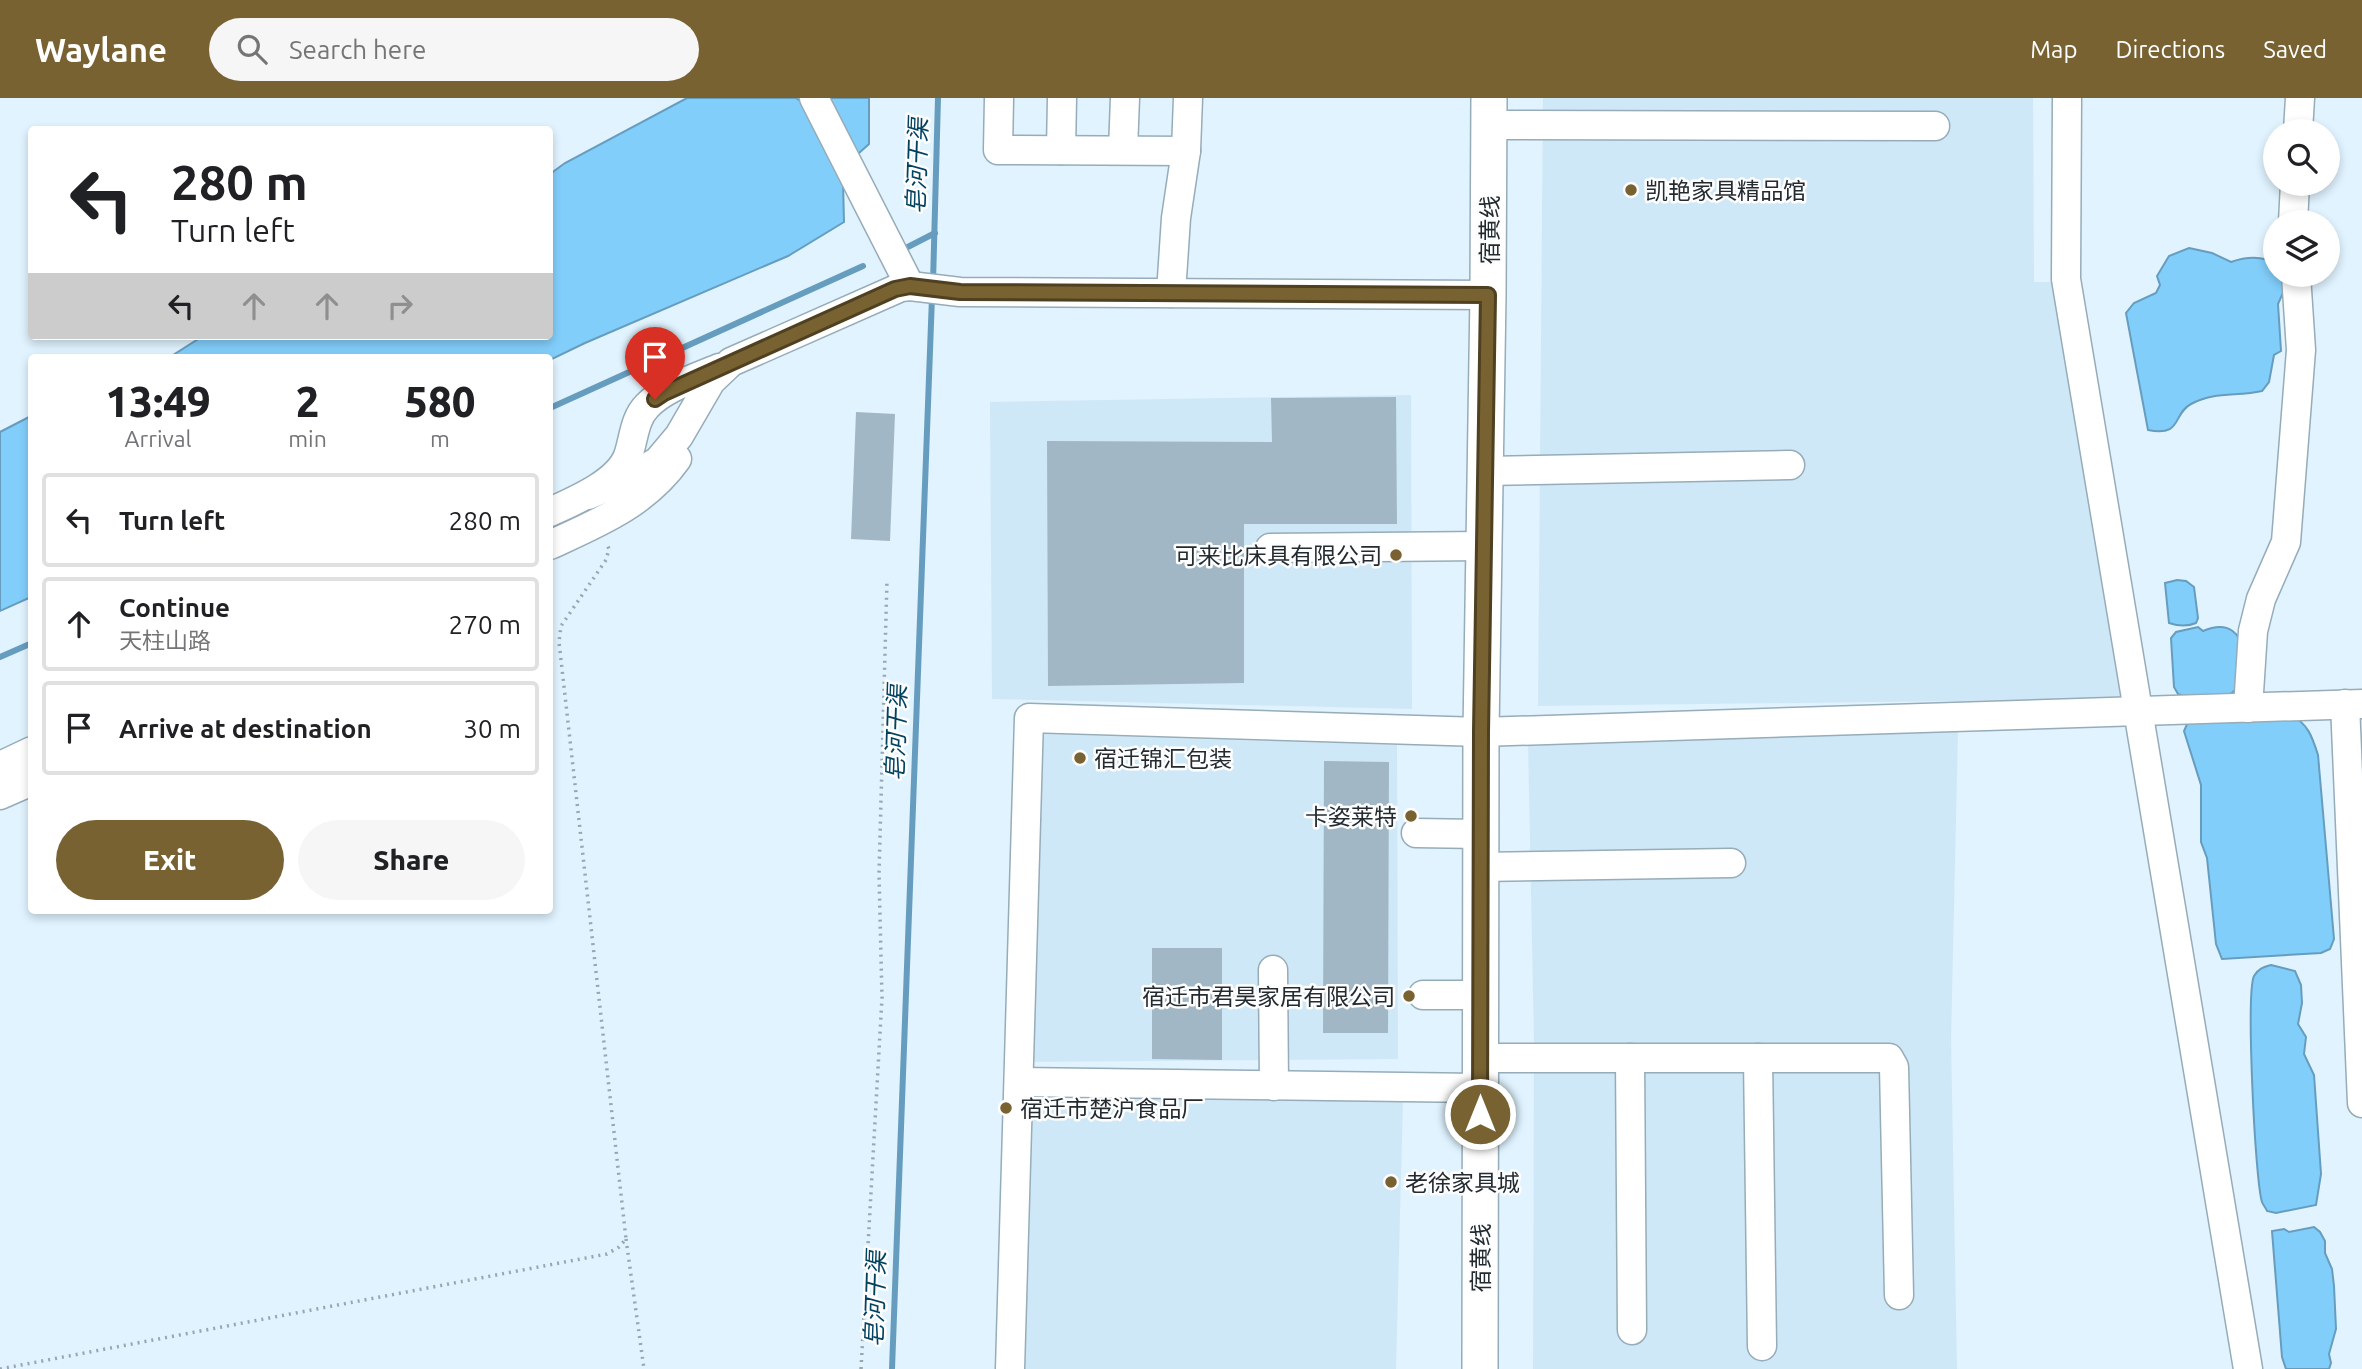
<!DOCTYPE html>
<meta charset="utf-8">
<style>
body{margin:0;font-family:Ubuntu,"Noto Sans SC",sans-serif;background:#f6f6f6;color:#202124;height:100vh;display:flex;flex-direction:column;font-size:26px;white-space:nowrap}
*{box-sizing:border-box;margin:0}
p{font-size:23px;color:#757577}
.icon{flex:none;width:38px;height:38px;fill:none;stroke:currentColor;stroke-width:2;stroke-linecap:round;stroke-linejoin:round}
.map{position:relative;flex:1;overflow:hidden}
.sheet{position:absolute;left:28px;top:256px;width:525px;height:560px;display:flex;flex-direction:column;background:#fff;border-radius:7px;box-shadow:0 4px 10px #0003}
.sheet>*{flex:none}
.banner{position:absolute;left:28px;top:28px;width:525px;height:214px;border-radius:7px;box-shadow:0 4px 10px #0003;background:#fff;color:#202124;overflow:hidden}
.buttons{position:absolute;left:2263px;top:21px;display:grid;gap:14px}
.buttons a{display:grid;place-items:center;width:77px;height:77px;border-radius:50%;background:#fff;box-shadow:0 4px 10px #0003;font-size:35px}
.pin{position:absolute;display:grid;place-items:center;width:60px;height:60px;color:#fff;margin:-72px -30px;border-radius:50% 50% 50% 0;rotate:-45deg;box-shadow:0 0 7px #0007}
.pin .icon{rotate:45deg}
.me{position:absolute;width:77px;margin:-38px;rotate:0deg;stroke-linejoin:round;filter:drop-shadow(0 0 5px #0008)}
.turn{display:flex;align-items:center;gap:24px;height:147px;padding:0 28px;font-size:32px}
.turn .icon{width:91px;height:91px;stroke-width:2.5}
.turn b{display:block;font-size:49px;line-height:60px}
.lanes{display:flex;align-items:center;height:66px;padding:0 28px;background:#0003;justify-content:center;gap:35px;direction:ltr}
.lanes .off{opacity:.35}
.eta{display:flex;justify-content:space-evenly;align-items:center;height:119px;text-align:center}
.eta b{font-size:42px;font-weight:800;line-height:49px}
.button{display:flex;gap:14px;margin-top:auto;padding:14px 28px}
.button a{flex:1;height:80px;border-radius:42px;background:#786232;color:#fff;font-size:28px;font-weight:800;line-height:80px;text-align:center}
.button a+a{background:#f6f6f6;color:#202124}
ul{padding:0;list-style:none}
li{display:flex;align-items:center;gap:21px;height:94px;margin:0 14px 10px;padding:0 14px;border:4px solid #e0e0e0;border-radius:7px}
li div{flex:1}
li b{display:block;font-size:26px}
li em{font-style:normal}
header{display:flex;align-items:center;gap:42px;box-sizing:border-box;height:98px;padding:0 35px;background:#786232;color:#fff}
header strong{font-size:33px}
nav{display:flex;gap:38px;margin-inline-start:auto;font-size:24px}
.search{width:490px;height:63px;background:#f6f6f6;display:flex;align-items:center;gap:18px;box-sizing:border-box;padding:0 24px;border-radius:38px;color:#757577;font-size:26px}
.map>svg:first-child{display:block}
.built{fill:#cfe8f7}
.water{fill:#82cefb;stroke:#669dbe;stroke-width:2}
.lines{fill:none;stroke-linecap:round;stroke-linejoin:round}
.stream{stroke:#669dbe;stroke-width:6}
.building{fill:#a1b7c5}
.minor-casing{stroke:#96acb9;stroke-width:31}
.major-casing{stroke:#96acb9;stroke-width:38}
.path{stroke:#97a6af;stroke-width:3.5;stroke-dasharray:2 5;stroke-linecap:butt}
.minor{stroke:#fff;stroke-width:28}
.major{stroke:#fff;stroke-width:35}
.route-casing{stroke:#4e4020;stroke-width:18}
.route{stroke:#786232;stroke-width:12}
.poi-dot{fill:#786232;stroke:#fdfdfd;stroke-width:2.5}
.labels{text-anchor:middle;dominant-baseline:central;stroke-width:5;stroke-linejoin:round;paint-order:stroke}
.poi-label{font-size:23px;fill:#232b31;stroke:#fdfdfd;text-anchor:start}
.street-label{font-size:23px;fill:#232b31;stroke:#fdfdfd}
.water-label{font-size:24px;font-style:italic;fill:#004260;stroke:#fdfdfd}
</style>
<header>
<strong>Waylane</strong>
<div class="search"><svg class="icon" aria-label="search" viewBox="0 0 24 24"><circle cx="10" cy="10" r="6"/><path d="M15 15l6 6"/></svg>Search here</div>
<nav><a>Map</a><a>Directions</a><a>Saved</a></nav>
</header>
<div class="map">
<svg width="2362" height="1271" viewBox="0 0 2362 1271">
<rect width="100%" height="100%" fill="#e0f3fe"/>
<g class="built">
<polygon points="1543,0 2033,0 2034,184 2055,184 2127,601 1538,608"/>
<polygon points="1411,297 1412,611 992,601 990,304"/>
<polygon points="1958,631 1951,942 1957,1271 1533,1271 1534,944 1528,644"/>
<polygon points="1039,636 1397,647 1398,961 1024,964"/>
<polygon points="1020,999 1403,1001 1396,1271 1015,1271"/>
</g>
<g class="water">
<polygon points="687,0 796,0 806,7 843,84 844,124 788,158 585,245 550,262 550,259 170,259 203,238 550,238 550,76 565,65"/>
<polygon points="828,0 869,0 869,46 858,56"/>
<path d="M2189 150 2212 155 2231 164C2245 159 2263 157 2275 166V177H2282L2286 188 2278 206 2281 253 2274 257 2269 284 2262 293C2237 299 2215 293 2191 306 2172 316 2183 339 2148 332L2126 215 2134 205 2156 195 2160 187 2157 178 2169 158Z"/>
<polygon points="31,318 31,499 0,513 0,334"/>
<path d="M2177 482 2186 483 2194 489 2198 520 2196 525C2187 529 2178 528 2169 525L2165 485Z"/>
<path d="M2198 529 2203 533C2256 511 2249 590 2228 597 2216 601 2197 598 2184 598L2178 596 2174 589 2171 540 2176 534Z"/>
<path d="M2290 616C2308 626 2312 638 2318 657L2334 841 2330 851 2321 855 2222 861 2216 846 2207 760 2201 744V687L2184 633 2188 624Z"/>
<path d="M2271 867 2295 873 2301 887 2302 905 2298 926 2306 939 2304 956 2314 977 2321 1076 2316 1107 2276 1115 2267 1113C2266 1110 2263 1107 2262 1104 2255 1082 2246 896 2254 878 2258 871 2263 869 2271 867Z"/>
<polygon points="2314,1129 2320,1134 2325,1143 2325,1155 2332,1171 2334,1188 2336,1231 2329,1256 2331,1265 2329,1271 2286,1271 2282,1259 2272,1133 2284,1131 2289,1134"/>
</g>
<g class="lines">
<g class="stream">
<polyline points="900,153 935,135"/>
<polyline points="933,185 938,0"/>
<polyline points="550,310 863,168"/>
<polyline points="0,559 32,545"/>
<polyline points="892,1271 932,199"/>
</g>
</g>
<g class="building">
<polygon points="1396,299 1397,426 1244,426 1244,585 1048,588 1047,343 1272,344 1271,300"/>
<polygon points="856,314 895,316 890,443 851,441"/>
<polygon points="1324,663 1389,664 1388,935 1323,935"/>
<polygon points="1152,850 1222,850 1222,962 1152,961"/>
</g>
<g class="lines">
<g class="minor-casing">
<g id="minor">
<polyline points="814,0 910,188"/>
<polyline points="999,0 998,52 1186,53"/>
<polyline points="2067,0 2066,181 2248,1271"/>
<polyline points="1489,27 1935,28"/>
<polyline points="2298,33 2300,0"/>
<polyline points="1061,52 1062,0"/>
<polyline points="1123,52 1125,0"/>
<polyline points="2293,124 2295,86"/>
<polyline points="1171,195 1176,120 1186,53 1188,0"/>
<polyline points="1485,373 1790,367"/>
<polyline points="588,397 635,377 658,363 679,338 711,283 731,264 901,189 910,188 960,194 1488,197"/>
<path d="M550 414C574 403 618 385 628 358 634 341 634 321 647 308 665 289 696 280 719 270"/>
<path d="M550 447C598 425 645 406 677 361"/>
<polyline points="1270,450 1484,448"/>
<polyline points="2345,606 2362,1005"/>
<polyline points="2248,610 2253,533 2261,501 2286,444 2301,252 2296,177"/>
<polyline points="0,668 32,653"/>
<polyline points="0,697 32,683"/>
<polyline points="1416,735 1480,736"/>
<polyline points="1480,769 1731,765"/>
<polyline points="1273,872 1274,988"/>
<polyline points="1423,897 1480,897"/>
<polyline points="1480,960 1889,960 1894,969 1899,1197"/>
<polyline points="1630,960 1632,1232"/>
<polyline points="1758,960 1762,1248"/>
<polyline points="1019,984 1480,990"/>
<polyline points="1010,1271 1029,620 1481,634 2362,606"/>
</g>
</g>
<g class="major-casing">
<polyline id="major" points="1480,1271 1481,634 1488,197 1489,0"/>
</g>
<g class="path">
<polyline points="626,1141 644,1271"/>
<polyline points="0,1271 607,1156 619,1149 626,1141 559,544 561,528 606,462 609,451 607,446"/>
<polyline points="861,1271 882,900 879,776 887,482"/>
</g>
<use href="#minor" class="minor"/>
<use href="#major" class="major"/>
</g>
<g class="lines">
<g class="route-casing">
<polyline id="route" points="655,301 664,295 895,191 910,188 960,194 1488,197 1481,634 1480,1016"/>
</g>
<use href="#route" class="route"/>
</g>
<g class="poi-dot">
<circle cx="1631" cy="92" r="7"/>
<circle cx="1396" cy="457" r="7"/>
<circle cx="1080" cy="660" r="7"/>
<circle cx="1411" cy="718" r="7"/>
<circle cx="1409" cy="898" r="7"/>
<circle cx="1006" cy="1010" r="7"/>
<circle cx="1391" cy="1084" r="7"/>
</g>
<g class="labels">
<g class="poi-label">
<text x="1645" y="92">凯艳家具精品馆</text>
<text x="1382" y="457" text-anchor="end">可来比床具有限公司</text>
<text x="1094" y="660">宿迁锦汇包装</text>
<text x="1397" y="718" text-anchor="end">卡姿莱特</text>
<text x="1395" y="898" text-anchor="end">宿迁市君昊家居有限公司</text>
<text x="1020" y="1010">宿迁市楚沪食品厂</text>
<text x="1405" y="1084">老徐家具城</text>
</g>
<g class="street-label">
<text transform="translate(1489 132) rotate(-90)">宿黄线</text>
<text transform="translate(1480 1160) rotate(-90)">宿黄线</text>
</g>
<g class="water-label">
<text transform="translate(917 68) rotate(-88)">皂河干渠</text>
<text transform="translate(896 635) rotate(-88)">皂河干渠</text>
<text transform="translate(875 1201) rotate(-88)">皂河干渠</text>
</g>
</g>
</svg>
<div class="buttons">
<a><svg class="icon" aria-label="search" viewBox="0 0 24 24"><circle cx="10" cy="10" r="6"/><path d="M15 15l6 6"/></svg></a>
<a><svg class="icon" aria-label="layers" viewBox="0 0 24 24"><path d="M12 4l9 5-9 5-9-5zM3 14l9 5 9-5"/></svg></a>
</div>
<div class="pin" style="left:655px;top:301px;background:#d93025"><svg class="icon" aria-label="arrive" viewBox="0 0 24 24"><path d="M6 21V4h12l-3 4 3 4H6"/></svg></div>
<svg class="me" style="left:1480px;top:1016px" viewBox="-20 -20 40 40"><circle r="17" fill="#786232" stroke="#fff" stroke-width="3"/><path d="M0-11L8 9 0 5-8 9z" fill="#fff"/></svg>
<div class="banner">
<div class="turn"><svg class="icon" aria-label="left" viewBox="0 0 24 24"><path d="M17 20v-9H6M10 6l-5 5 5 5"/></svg><div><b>280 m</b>Turn left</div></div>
<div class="lanes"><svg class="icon" aria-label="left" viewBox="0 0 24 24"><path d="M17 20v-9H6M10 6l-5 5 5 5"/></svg><svg class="icon off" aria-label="ahead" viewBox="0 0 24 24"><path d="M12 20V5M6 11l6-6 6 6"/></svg><svg class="icon off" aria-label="ahead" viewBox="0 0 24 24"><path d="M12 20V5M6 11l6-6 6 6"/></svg><svg class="icon off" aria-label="right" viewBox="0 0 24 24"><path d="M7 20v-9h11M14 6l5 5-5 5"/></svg></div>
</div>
<section class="sheet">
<div class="eta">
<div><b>13:49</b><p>Arrival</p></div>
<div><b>2</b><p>min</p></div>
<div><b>580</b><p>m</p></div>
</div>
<ul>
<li><svg class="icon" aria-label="left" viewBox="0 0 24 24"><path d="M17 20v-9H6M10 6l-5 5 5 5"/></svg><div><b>Turn left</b></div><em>280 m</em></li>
<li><svg class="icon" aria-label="ahead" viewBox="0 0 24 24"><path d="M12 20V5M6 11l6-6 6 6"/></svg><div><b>Continue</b><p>天柱山路</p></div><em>270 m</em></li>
<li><svg class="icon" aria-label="arrive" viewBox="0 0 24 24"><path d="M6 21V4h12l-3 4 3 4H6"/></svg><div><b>Arrive at destination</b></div><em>30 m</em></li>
</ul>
<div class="button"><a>Exit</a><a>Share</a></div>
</section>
</div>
